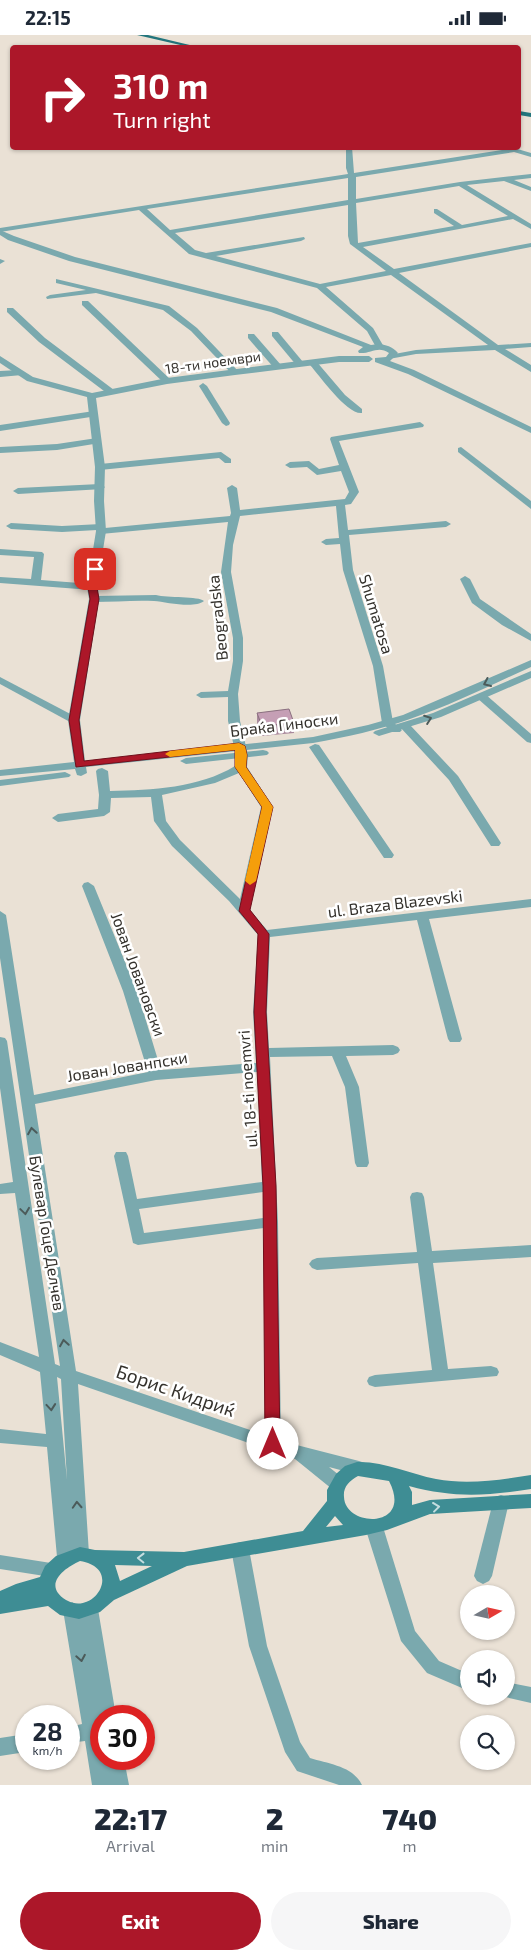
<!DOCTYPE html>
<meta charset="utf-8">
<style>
body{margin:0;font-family:"Exo 2",sans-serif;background:#f6f6f7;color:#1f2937;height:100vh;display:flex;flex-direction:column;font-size:19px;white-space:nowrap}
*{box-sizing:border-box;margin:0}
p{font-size:16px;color:#747a83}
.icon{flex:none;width:28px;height:28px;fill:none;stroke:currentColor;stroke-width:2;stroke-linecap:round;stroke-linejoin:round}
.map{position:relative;height:1750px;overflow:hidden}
.sheet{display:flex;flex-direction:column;background:#fff;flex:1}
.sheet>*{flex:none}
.guide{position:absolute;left:10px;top:10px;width:511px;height:105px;border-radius:5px;box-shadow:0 1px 4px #0004;background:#ac1729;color:#fff;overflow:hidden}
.needle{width:32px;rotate:81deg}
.controls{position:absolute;left:460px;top:1550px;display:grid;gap:10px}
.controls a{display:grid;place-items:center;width:55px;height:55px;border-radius:50%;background:#fff;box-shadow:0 1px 4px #0004;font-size:25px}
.speed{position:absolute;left:15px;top:1670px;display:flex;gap:10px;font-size:25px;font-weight:700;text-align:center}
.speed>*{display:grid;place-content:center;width:65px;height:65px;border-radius:50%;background:#fff;box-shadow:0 1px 4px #0004;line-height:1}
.speed small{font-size:12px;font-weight:400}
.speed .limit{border:8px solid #d22;background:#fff;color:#111}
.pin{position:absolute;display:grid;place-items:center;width:42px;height:42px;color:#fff;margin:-21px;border-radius:10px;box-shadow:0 2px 8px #0006}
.me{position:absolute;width:55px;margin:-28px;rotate:0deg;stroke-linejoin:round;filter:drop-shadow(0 0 4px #0008)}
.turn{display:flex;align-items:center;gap:18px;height:105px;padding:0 20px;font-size:22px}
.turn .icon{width:65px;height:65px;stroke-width:2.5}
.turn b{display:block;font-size:35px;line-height:42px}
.eta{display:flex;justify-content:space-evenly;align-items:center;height:85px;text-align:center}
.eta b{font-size:30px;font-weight:800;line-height:35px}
.button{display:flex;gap:10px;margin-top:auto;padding:10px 20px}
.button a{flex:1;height:58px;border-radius:30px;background:#ac1729;color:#fff;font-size:20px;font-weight:800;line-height:58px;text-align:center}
.button a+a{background:#f6f6f7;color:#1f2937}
.status{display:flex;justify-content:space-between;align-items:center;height:35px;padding:0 25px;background:#fff;direction:ltr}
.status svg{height:14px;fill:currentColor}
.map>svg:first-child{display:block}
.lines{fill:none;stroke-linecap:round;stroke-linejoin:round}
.minor{fill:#7aa9ae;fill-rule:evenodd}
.tertiary{fill:#7aa9ae;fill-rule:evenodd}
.secondary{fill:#3e8d94;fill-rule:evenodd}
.primary{fill:#23757c;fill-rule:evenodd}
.wall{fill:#a9899c}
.building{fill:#c59fb5;stroke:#8a6f7f}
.oneway{stroke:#4c5b5a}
.oneway2{stroke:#c5dddf}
.route{fill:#ac1729;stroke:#700f1b}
.slow{fill:#f59e0b}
.labels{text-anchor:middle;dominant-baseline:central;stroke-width:5;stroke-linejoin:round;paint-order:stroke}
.far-street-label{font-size:14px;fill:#34312c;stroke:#fff}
.street-label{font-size:16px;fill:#34312c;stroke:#fff}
.near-street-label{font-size:19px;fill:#34312c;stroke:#fff}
</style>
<div class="status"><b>22:15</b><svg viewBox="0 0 49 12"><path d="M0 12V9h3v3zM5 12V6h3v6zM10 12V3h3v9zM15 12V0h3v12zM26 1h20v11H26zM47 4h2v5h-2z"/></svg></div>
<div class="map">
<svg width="531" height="1750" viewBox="0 0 531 1750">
<rect width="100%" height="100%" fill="#eae1d5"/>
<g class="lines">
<g class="minor">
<path d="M346 112H352L354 138 514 113 531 118V122L514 117 356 142V164L460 147 531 139V143L514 145 531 152V156L504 146 467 150 531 189V194L513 184 363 212 394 234 531 208V212L399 238 498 310 531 308V312L505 314 531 330V337L495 315 416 319 389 324V320L416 315 488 310 391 240 326 252 373 293 384 312 380 314H377L367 296 317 253 189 219 139 175 0 197V193L348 139 346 133ZM348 143V165L170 195 147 174ZM459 151 508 181 462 190 437 174H434V178L454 191 358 208 356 168ZM348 170V201L350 209 386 236 320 249 216 221 301 206 305 204 304 202 206 218 195 215 175 198Z"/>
<polygon points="0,224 5,226 0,229"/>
<polygon points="56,244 169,271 197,293 239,337 232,339 191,296 163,275 96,258 47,264 46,262 50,260 86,255 56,248"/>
<polygon points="82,266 88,266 170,344 170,348 164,348 82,270"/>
<polygon points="7,273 13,273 45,303 114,355 114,359 108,359 39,307 7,277"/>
<polygon points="272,297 278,297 303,327 303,331 297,331 272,301"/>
<polygon points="248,299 254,299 281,330 281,334 275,334 248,303"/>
<path d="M310 326H316L345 360 362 374V378C347 380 320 341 310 330Z"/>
<polygon points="19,335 22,336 22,340 0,342 0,336"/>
<polygon points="203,348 207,351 230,388 229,390 226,391 222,388 199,351"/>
<polygon points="94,376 98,379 97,381 0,396 0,390"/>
<path d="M420 387 424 390 423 392 339 406 359 457 351 469 345 470 348 495 446 486 451 489 446 492 349 500 353 535 383 631 393 687 402 695 400 697H392L382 688 373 631 343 535 340 509 326 510 321 507 326 504 339 503 336 471 240 481 233 510 231 537 243 603V626L238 659 240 686 248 720 247 732 273 772 250 875 267 895 531 864V872L429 884 462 1004 460 1007H450L448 1004 417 885 270 902 267 977 269 1013 393 1010 398 1012 400 1015 398 1018 393 1020 346 1021 359 1052 369 1128 367 1132H357L355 1128 345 1052 332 1021 270 1022 278 1187 281 1406 359 1426 365 1428 367 1433 365 1438 359 1440 329 1432 344 1444 346 1449 344 1454 338 1456 332 1454 295 1424 78 1349 89 1519 86 1524 80 1526 74 1524 72 1527 66 1529 60 1527 57 1522 47 1412 0 1408V1394L46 1399 40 1337 0 1320V1307L39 1322 15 1158 0 1159V1149L13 1147 0 1053V1002L5 1003 7 1006 55 1329 60 1331 0 923V876L6 880 34 1060 148 1037 123 956 82 851 84 848 88 847 94 851 137 956 161 1035 256 1028 253 977 258 900 229 866 172 811 154 786 151 762 111 763 110 777 104 781 58 787 52 783 58 779 98 774 99 760 96 736 98 734 102 733 108 736 110 756C152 755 199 753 235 731L236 720 228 686V662L201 663 196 660 201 657 228 656 233 626V603L221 537 228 487 101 499 98 498 97 495 62 497 11 494 6 491 11 488 62 491 101 489 104 490 105 493 230 481 231 478 227 453 232 450 237 453 240 475 345 464 349 457 341 436 317 440 307 432 290 433 285 430 290 427 309 426 319 434 339 430 330 404 331 402ZM239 738 261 772 240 864 180 805 166 786 162 760 215 748ZM257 1037 262 1147 137 1164 128 1121 126 1117H116L114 1121 133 1208 138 1210 264 1193 265 1400 76 1336 35 1069 156 1045ZM263 1157V1183L144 1198 139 1174ZM57 1342 61 1344 67 1445Z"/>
<polygon points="97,403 101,406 100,408 57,415 0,418 0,412 57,409"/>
<polygon points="461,412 531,466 531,474 458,417 458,413"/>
<polygon points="221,417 231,424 231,428 225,428 219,423 100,435 95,432 100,429"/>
<polygon points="100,449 105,452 103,454 18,459 13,456 18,453"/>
<polygon points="0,514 42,517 44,519 41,545 92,549 97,552 92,555 0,548 0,542 31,544 34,522 0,520"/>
<polygon points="465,541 470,544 480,564 531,599 531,606 502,590 472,568 460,544"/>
<path d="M156 560C167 563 199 561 204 566 194 574 166 567 154 566 134 565 114 567 94 567L89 564 94 561Z"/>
<polygon points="0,642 78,683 80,685 74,688 70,687 0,649"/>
<polygon points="481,658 485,659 531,699 531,708 527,707 477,663 476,661"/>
<polygon points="406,689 410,690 458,741 501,808 499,811 491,811 449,745 400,692"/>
<polygon points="315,709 319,710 394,820 392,823 384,823 382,820 309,712"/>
<polygon points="417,1157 422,1158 424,1162 432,1216 531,1210 531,1222 433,1228 448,1334 491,1331 497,1333 499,1337 497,1341 375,1352 369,1350 367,1346 369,1342 375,1340 432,1335 418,1228 317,1235 312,1233 309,1229 312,1225 317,1223 417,1217 410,1162 412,1158"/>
<polygon points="501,1460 507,1462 509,1467 492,1541 489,1546 483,1549 477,1546 474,1541 493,1467 495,1462"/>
<polygon points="374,1485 380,1487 383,1492 415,1596 439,1626 469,1639 469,1656 427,1638 401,1606 365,1492 368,1487"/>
<path d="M240 1507 246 1509 249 1514 267 1611 300 1707 310 1723C329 1729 353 1731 362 1750H339L297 1736 285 1717 249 1611 231 1514 234 1509Z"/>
<polygon points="0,1520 51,1528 57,1530 60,1535 57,1540 51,1542 0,1534"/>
<polygon points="89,1566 95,1569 98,1574 116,1681 101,1681 101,1724 124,1724 129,1750 92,1750 85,1706 69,1708 69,1692 82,1689 63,1575 66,1570 72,1567 78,1570 80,1574 83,1569"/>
<polygon points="506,1647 531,1652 531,1668 501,1661 506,1661"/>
<polygon points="26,1699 26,1717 0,1721 0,1703"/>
</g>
<g class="tertiary">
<path d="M0 195 14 201 75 222 277 273 371 310C381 308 391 310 398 318L390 326 414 335 531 392V398L408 339 375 327V323L386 322 389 318C378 310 371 319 359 318L358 316 363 312 271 277 69 226 8 205 0 200Z"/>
<path d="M0 321 33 342 92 358 167 343 339 321H369L373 324 369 327H339L235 340 167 349 96 363 105 432 104 466 106 496 97 552 99 564 80 685 85 726 313 702 368 690 403 680 531 625V632C491 650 452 670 410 684 379 695 346 702 313 708L86 732 87 738 81 741 77 740 75 734 0 741V735L74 727 68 685 89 564 87 552 96 496 94 466 95 432 87 362 27 346 0 328Z"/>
<polygon points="531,636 531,643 441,682 379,701 373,698 375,696 433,678"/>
<polygon points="263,715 267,716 269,718 267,720 186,729 180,726 186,723"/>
<polygon points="65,737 71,740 69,742 0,751 0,745"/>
</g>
<path class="secondary" d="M357 1427C384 1426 410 1439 436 1444 467 1450 500 1445 531 1440V1454C486 1461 453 1463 409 1451L412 1457V1470L430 1465 531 1459V1473L430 1479 387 1495 366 1500 187 1531 114 1565 100 1577 79 1584 60 1580 48 1571 0 1579V1556L16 1549 40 1542 45 1531 56 1521 80 1512 95 1515 184 1517 303 1496 327 1466V1455L336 1439 345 1431ZM358 1441 389 1446C414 1494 345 1493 344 1462 343 1452 349 1446 358 1441ZM335 1481 343 1490 326 1492ZM80 1526C124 1533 94 1582 66 1565 42 1550 64 1533 80 1526ZM115 1530 152 1531 120 1546Z"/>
<g class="primary">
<polygon points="137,0 148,0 198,12 189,12"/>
<polygon points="519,76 531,78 531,82 519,80"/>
</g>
</g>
<polygon class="wall" points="257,678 294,688 294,698 262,701 257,688"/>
<polygon class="building" points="289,674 294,688 262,691 257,678"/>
<defs><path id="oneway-chevron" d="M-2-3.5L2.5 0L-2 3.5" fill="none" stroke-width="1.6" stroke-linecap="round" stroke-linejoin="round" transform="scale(1.25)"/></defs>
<g class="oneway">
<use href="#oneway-chevron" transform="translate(487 648) rotate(156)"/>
<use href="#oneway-chevron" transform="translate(428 684) rotate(-20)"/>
<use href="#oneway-chevron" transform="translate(32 1096) rotate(-99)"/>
<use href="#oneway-chevron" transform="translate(25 1176) rotate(82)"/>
<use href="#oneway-chevron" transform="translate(64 1308) rotate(-99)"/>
<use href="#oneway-chevron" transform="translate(51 1372) rotate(85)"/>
<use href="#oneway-chevron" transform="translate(77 1470) rotate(-93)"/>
<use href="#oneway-chevron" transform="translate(81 1623) rotate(80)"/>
</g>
<g class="oneway2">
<use href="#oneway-chevron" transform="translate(436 1472) rotate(-7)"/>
<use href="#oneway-chevron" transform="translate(141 1523) rotate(-179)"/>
</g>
<polygon class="route" points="95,531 100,534 97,552 99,564 79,685 84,726 239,708 245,711 247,720 246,732 273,772 250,875 269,899 266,977 276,1151 280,1409 278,1413 273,1415 267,1413 265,1409 263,1151 254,977 258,899 239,876 262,772 235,732 235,715 76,732 69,685 90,564 88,552 91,534"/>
<polygon class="slow" points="239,708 245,711 247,720 246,732 273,772 256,846 250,850 245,846 262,772 235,732 235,715 170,722 165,719 170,716"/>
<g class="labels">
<g class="far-street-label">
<text transform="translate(213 327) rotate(-8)">18-ти ноември</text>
</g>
<g class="street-label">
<text transform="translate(377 579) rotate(73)">Shumatosa</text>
<text transform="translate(217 583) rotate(-96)">Beogradska</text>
<text transform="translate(284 689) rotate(-7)">Браќа Гиноски</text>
<text transform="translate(395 868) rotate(-7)">ul. Braza Blazevski</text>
<text transform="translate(139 939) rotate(70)">Јован Јовановски</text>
<text transform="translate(127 1031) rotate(-9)">Јован Јованпски</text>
<text transform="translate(247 1054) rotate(-94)">ul. 18-ti noemvri</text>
<text transform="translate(48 1198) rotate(81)">Булевар Гоце Делчев</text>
</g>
<g class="near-street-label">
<text transform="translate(176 1355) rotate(19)">Борис Кидриќ</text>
</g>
</g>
</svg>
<div class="controls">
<a><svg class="needle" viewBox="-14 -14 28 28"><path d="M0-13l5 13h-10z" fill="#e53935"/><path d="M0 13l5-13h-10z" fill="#747a83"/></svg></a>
<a><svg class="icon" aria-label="sound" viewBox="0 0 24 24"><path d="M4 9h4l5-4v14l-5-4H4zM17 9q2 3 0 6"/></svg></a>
<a><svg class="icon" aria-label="search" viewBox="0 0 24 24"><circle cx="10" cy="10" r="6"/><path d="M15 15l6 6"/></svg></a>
</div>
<div class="speed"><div>28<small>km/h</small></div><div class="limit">30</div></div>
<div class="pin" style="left:95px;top:534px;background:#d93025"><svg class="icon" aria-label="arrive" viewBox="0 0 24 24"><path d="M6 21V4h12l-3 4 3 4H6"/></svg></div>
<svg class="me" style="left:273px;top:1409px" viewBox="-20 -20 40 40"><circle r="19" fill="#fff"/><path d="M0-13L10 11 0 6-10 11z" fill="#ac1729"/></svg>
<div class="guide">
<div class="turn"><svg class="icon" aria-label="right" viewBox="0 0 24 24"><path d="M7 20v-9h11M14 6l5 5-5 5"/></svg><div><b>310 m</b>Turn right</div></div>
</div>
</div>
<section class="sheet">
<div class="eta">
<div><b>22:17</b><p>Arrival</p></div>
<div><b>2</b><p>min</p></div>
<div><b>740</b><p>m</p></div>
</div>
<div class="button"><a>Exit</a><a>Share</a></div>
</section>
